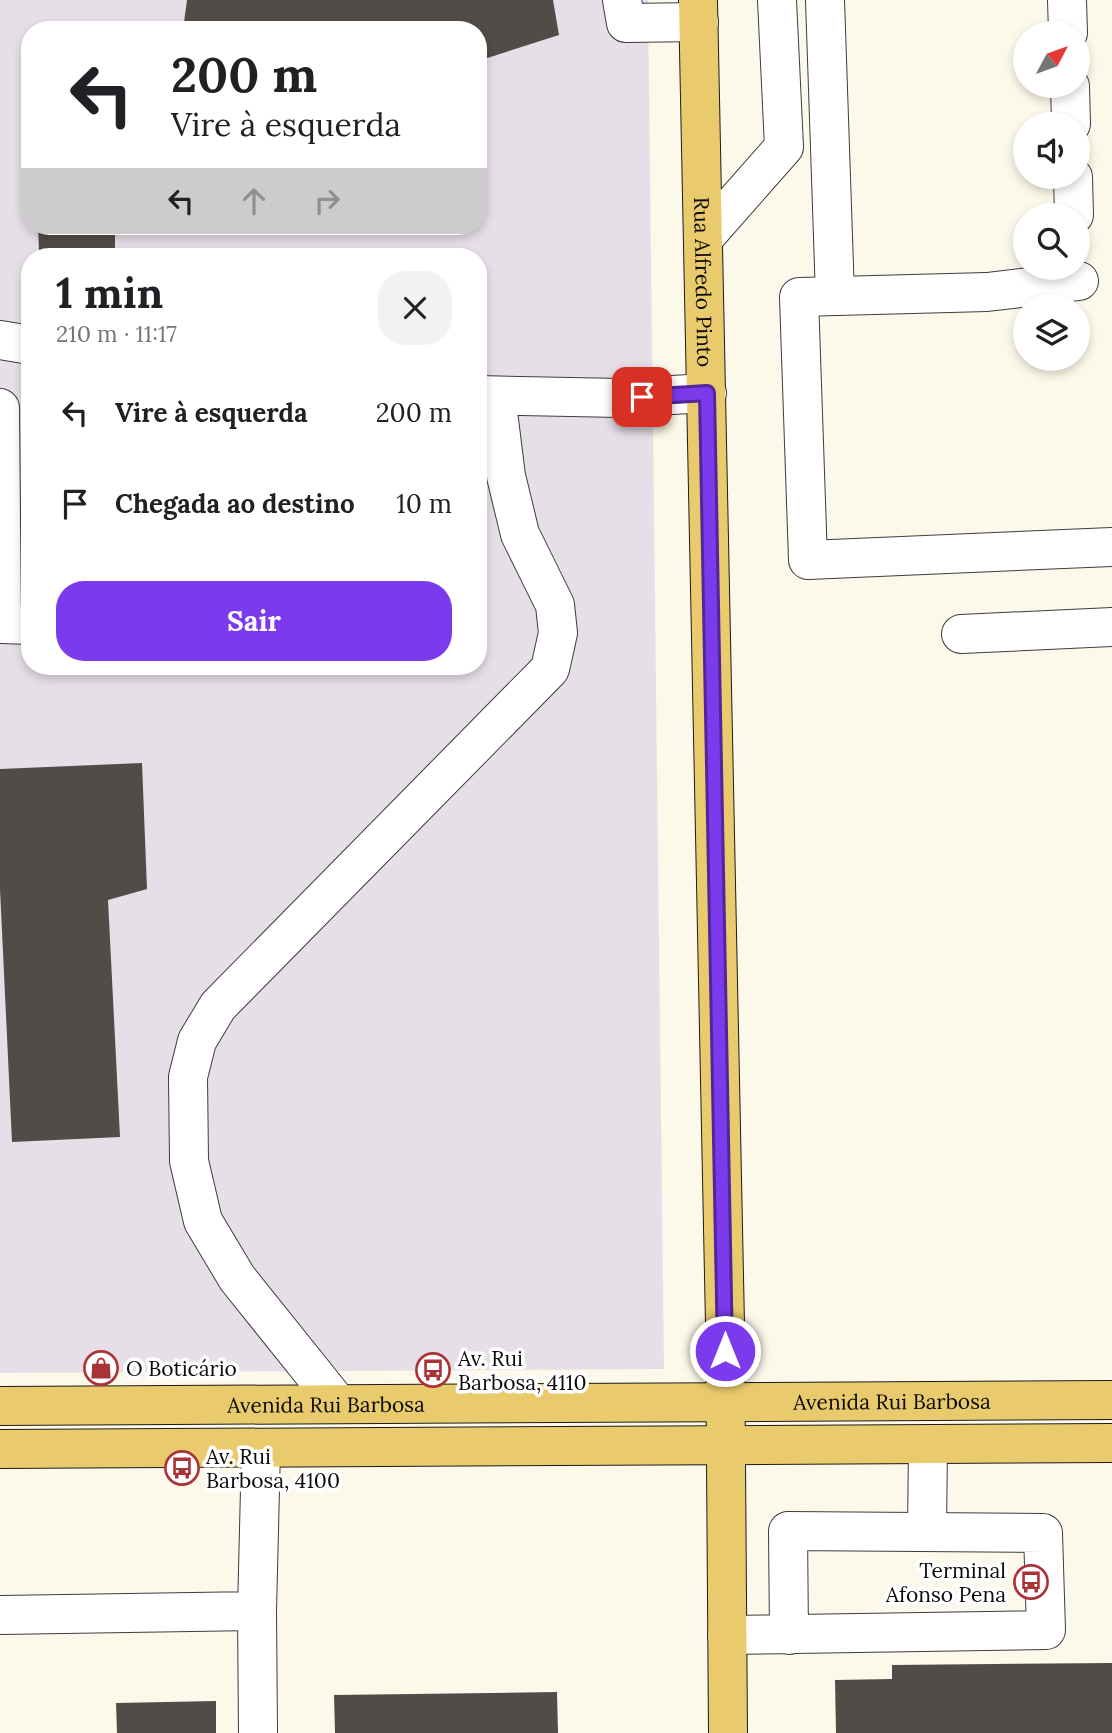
<!DOCTYPE html>
<html lang="pt">
<meta charset="utf-8">
<style>
body{margin:0;font-family:Lora,serif;background:#f2f2f2;color:#202124;height:100vh;display:flex;flex-direction:column;font-size:26px;white-space:nowrap}
*{box-sizing:border-box;margin:0}
p{font-size:23px;color:#757577}
.icon{flex:none;width:38px;height:38px;fill:none;stroke:currentColor;stroke-width:2;stroke-linecap:round;stroke-linejoin:round}
.map{position:relative;flex:1;overflow:hidden}
.details{position:absolute;left:21px;top:248px;width:466px;height:427px;display:flex;flex-direction:column;background:#fff;border-radius:28px;box-shadow:0 4px 10px #0003}
.details>*{flex:none}
.top-card{position:absolute;left:21px;top:21px;width:466px;height:214px;border-radius:28px;box-shadow:0 4px 10px #0003;background:#fff;color:#202124;overflow:hidden}
.needle{width:46px;rotate:49deg}
.tools{position:absolute;left:1013px;top:21px;display:grid;gap:14px}
.tools a{display:grid;place-items:center;width:77px;height:77px;border-radius:50%;background:#fff;box-shadow:0 4px 10px #0003;font-size:35px}
.pin{position:absolute;display:grid;place-items:center;width:60px;height:60px;color:#fff;margin:-30px;border-radius:14px;box-shadow:0 4px 10px #0006}
.me{position:absolute;width:77px;margin:-38px;rotate:0deg;stroke-linejoin:round;filter:drop-shadow(0 0 5px #0008)}
.turn{display:flex;align-items:center;gap:24px;height:147px;padding:0 35px;font-size:32px}
.turn .icon{width:91px;height:91px;stroke-width:2.5}
.turn b{display:block;font-size:49px;line-height:60px}
.lanes{display:flex;align-items:center;height:66px;padding:0 35px;background:#0003;justify-content:center;gap:35px;direction:ltr}
.lanes .off{opacity:.35}
.round{display:grid;place-items:center;flex:none;width:74px;height:74px;border-radius:28px;background:#f2f2f2}
.summary{display:flex;align-items:center;justify-content:space-between;height:119px;padding:0 35px}
h1{font-size:42px;font-weight:700;line-height:52px}
.primary-button{display:flex;gap:14px;margin-top:auto;padding:14px 35px}
.primary-button a{flex:1;height:80px;border-radius:28px;background:#7c3aed;color:#fff;font-size:28px;font-weight:700;line-height:80px;text-align:center}
ul{padding:0;list-style:none}
li{display:flex;align-items:center;gap:21px;height:91px;padding:0 35px}
li div{flex:1}
li b{display:block;font-size:26px}
li em{font-style:normal}
.map>svg:first-child{display:block}
.industrial{fill:#e7dfe8;fill-rule:evenodd}
.building{fill:#514c48}
.lines{fill:none;stroke-linecap:round;stroke-linejoin:round}
.minor-casing{stroke:#3d3d3d;stroke-width:40}
.major-casing{stroke:#1b1b1b;stroke-width:40}
.minor{stroke:#fff;stroke-width:38}
.major{stroke:#e9cb6d;stroke-width:38}
.route-casing{stroke:#51269a;stroke-width:18}
.route{stroke:#7c3aed;stroke-width:12}
.labels{text-anchor:middle;dominant-baseline:central;stroke-width:7;stroke-linejoin:round;paint-order:stroke}
.street-label{font-size:21px;fill:#0a0a0a;stroke:#fff}
.poi-label{font-size:21px;fill:#0a0a0a;stroke:#fff;text-anchor:start}
</style>
<div class="map">
<svg width="1112" height="1733" viewBox="0 0 1112 1733">
<rect width="100%" height="100%" fill="#fdf9ea"/>
<path class="industrial" d="M0 0H648L664 1369 0 1373ZM30 30H478V226H30ZM30 257H478V667H30Z"/>
<g class="building">
<polygon points="187,0 553,0 559,35 478,61 478,30 183,30"/>
<polygon points="38,226 115,226 115,249 39,251"/>
<polygon points="142,763 147,889 108,900 120,1137 12,1142 0,889 0,769"/>
<polygon points="1112,1663 1112,1733 836,1733 835,1680 892,1679 892,1665"/>
<polygon points="557,1692 558,1733 335,1733 334,1695"/>
<polygon points="216,1701 216,1733 117,1733 116,1703"/>
</g>
<g class="lines">
<g class="minor-casing">
<g id="minor">
<polyline points="622,0 626,23 699,22"/>
<polyline points="825,0 835,296"/>
<polyline points="1067,0 1068,33"/>
<polyline points="1070,86 1071,124"/>
<polyline points="1073,177 1074,215"/>
<polyline points="703,239 784,147 777,0"/>
<polyline points="1079,281 987,292 799,297 808,560 1112,547"/>
<polyline points="0,340 30,345"/>
<polyline points="478,395 620,398 707,393"/>
<polyline points="0,408 2,624 30,625"/>
<polyline points="961,634 1112,627"/>
<polyline points="338,1404 237,1278 203,1221 189,1161 188,1077 197,1041 218,1006 550,669 558,633 555,605 520,534 506,476 496,396"/>
<polyline points="927,1532 928,1444"/>
<polyline points="257,1611 258,1733"/>
<polyline points="0,1615 257,1611 261,1448"/>
<polyline points="727,1635 1046,1630 1043,1533 788,1531 789,1635"/>
</g>
</g>
<g class="major-casing">
<g id="major">
<path id="s1" d="M698 0 725 1325 728 1733"/>
<path id="s2" d="M0 1406 1112 1400"/>
<polyline points="0,1449 1112,1443"/>
</g>
</g>
<use href="#minor" class="minor"/>
<use href="#major" class="major"/>
</g>
<g class="lines">
<g class="route-casing">
<polyline id="route" points="642,397 707,393 725,1351"/>
</g>
<use href="#route" class="route"/>
</g>
<defs>
<g id="shop-ring" transform="scale(1.75)"><circle r="9.5" fill="#fff" stroke="#aa3338" stroke-width="1.5"/><path d="M-5-2.5h2.3a2.7 3.5 0 0 1 5.4 0H5L5.5 6h-11ZM-1.5-2.5h3a1.5 2.3 0 0 0-3 0Z" fill="#aa3338"/></g>
<g id="bus-ring" transform="scale(1.75)"><circle r="9.5" fill="#fff" stroke="#aa3338" stroke-width="1.5"/><path d="M-5-6H5V4H4V6H2V4H-2V6H-4V4H-5ZM-3.5-4V0h7V-4ZM-3.5 1.2v1.5H-2V1.2ZM2 1.2v1.5H3.5V1.2Z" fill="#aa3338"/></g>
</defs>
<g fill-rule="evenodd">
<use href="#shop-ring" x="101" y="1368"/>
<use href="#bus-ring" x="433" y="1370"/>
<use href="#bus-ring" x="182" y="1468"/>
<use href="#bus-ring" x="1031" y="1582"/>
</g>
<g class="labels">
<g class="street-label">
<text stroke="none"><textPath href="#s1" startOffset="282">Rua Alfredo Pinto</textPath></text>
<text stroke="none"><textPath href="#s2" startOffset="892">Avenida Rui Barbosa</textPath></text>
<text stroke="none"><textPath href="#s2" startOffset="326">Avenida Rui Barbosa</textPath></text>
</g>
<g class="poi-label">
<text x="458" y="1358">Av. Rui<tspan x="458" dy="24">Barbosa, 4110</tspan></text>
<text x="126" y="1368">O Boticário</text>
<text x="206" y="1456">Av. Rui<tspan x="206" dy="24">Barbosa, 4100</tspan></text>
<text x="1006" y="1570" text-anchor="end">Terminal<tspan x="1006" dy="24">Afonso Pena</tspan></text>
</g>
</g>
</svg>
<div class="tools">
<a><svg class="needle" viewBox="-14 -14 28 28"><path d="M0-13l5 13h-10z" fill="#e53935"/><path d="M0 13l5-13h-10z" fill="#757577"/></svg></a>
<a><svg class="icon" aria-label="sound" viewBox="0 0 24 24"><path d="M4 9h4l5-4v14l-5-4H4zM17 9q2 3 0 6"/></svg></a>
<a><svg class="icon" aria-label="search" viewBox="0 0 24 24"><circle cx="10" cy="10" r="6"/><path d="M15 15l6 6"/></svg></a>
<a><svg class="icon" aria-label="layers" viewBox="0 0 24 24"><path d="M12 4l9 5-9 5-9-5zM3 14l9 5 9-5"/></svg></a>
</div>
<div class="pin" style="left:642px;top:397px;background:#d93025"><svg class="icon" aria-label="arrive" viewBox="0 0 24 24"><path d="M6 21V4h12l-3 4 3 4H6"/></svg></div>
<svg class="me" style="left:725px;top:1351px" viewBox="-20 -20 40 40"><circle r="17" fill="#7c3aed" stroke="#fff" stroke-width="3"/><path d="M0-11L8 9 0 5-8 9z" fill="#fff"/></svg>
<div class="top-card">
<div class="turn"><svg class="icon" aria-label="left" viewBox="0 0 24 24"><path d="M17 20v-9H6M10 6l-5 5 5 5"/></svg><div><b>200 m</b>Vire à esquerda</div></div>
<div class="lanes"><svg class="icon" aria-label="left" viewBox="0 0 24 24"><path d="M17 20v-9H6M10 6l-5 5 5 5"/></svg><svg class="icon off" aria-label="ahead" viewBox="0 0 24 24"><path d="M12 20V5M6 11l6-6 6 6"/></svg><svg class="icon off" aria-label="right" viewBox="0 0 24 24"><path d="M7 20v-9h11M14 6l5 5-5 5"/></svg></div>
</div>
<section class="details">
<div class="summary"><div><h1>1 min</h1><p>210 m · 11:17</p></div><a class="round"><svg class="icon" aria-label="close" viewBox="0 0 24 24"><path d="M6 6l12 12M18 6L6 18"/></svg></a></div>
<ul>
<li><svg class="icon" aria-label="left" viewBox="0 0 24 24"><path d="M17 20v-9H6M10 6l-5 5 5 5"/></svg><div><b>Vire à esquerda</b></div><em>200 m</em></li>
<li><svg class="icon" aria-label="arrive" viewBox="0 0 24 24"><path d="M6 21V4h12l-3 4 3 4H6"/></svg><div><b>Chegada ao destino</b></div><em>10 m</em></li>
</ul>
<div class="primary-button"><a>Sair</a></div>
</section>
</div>
